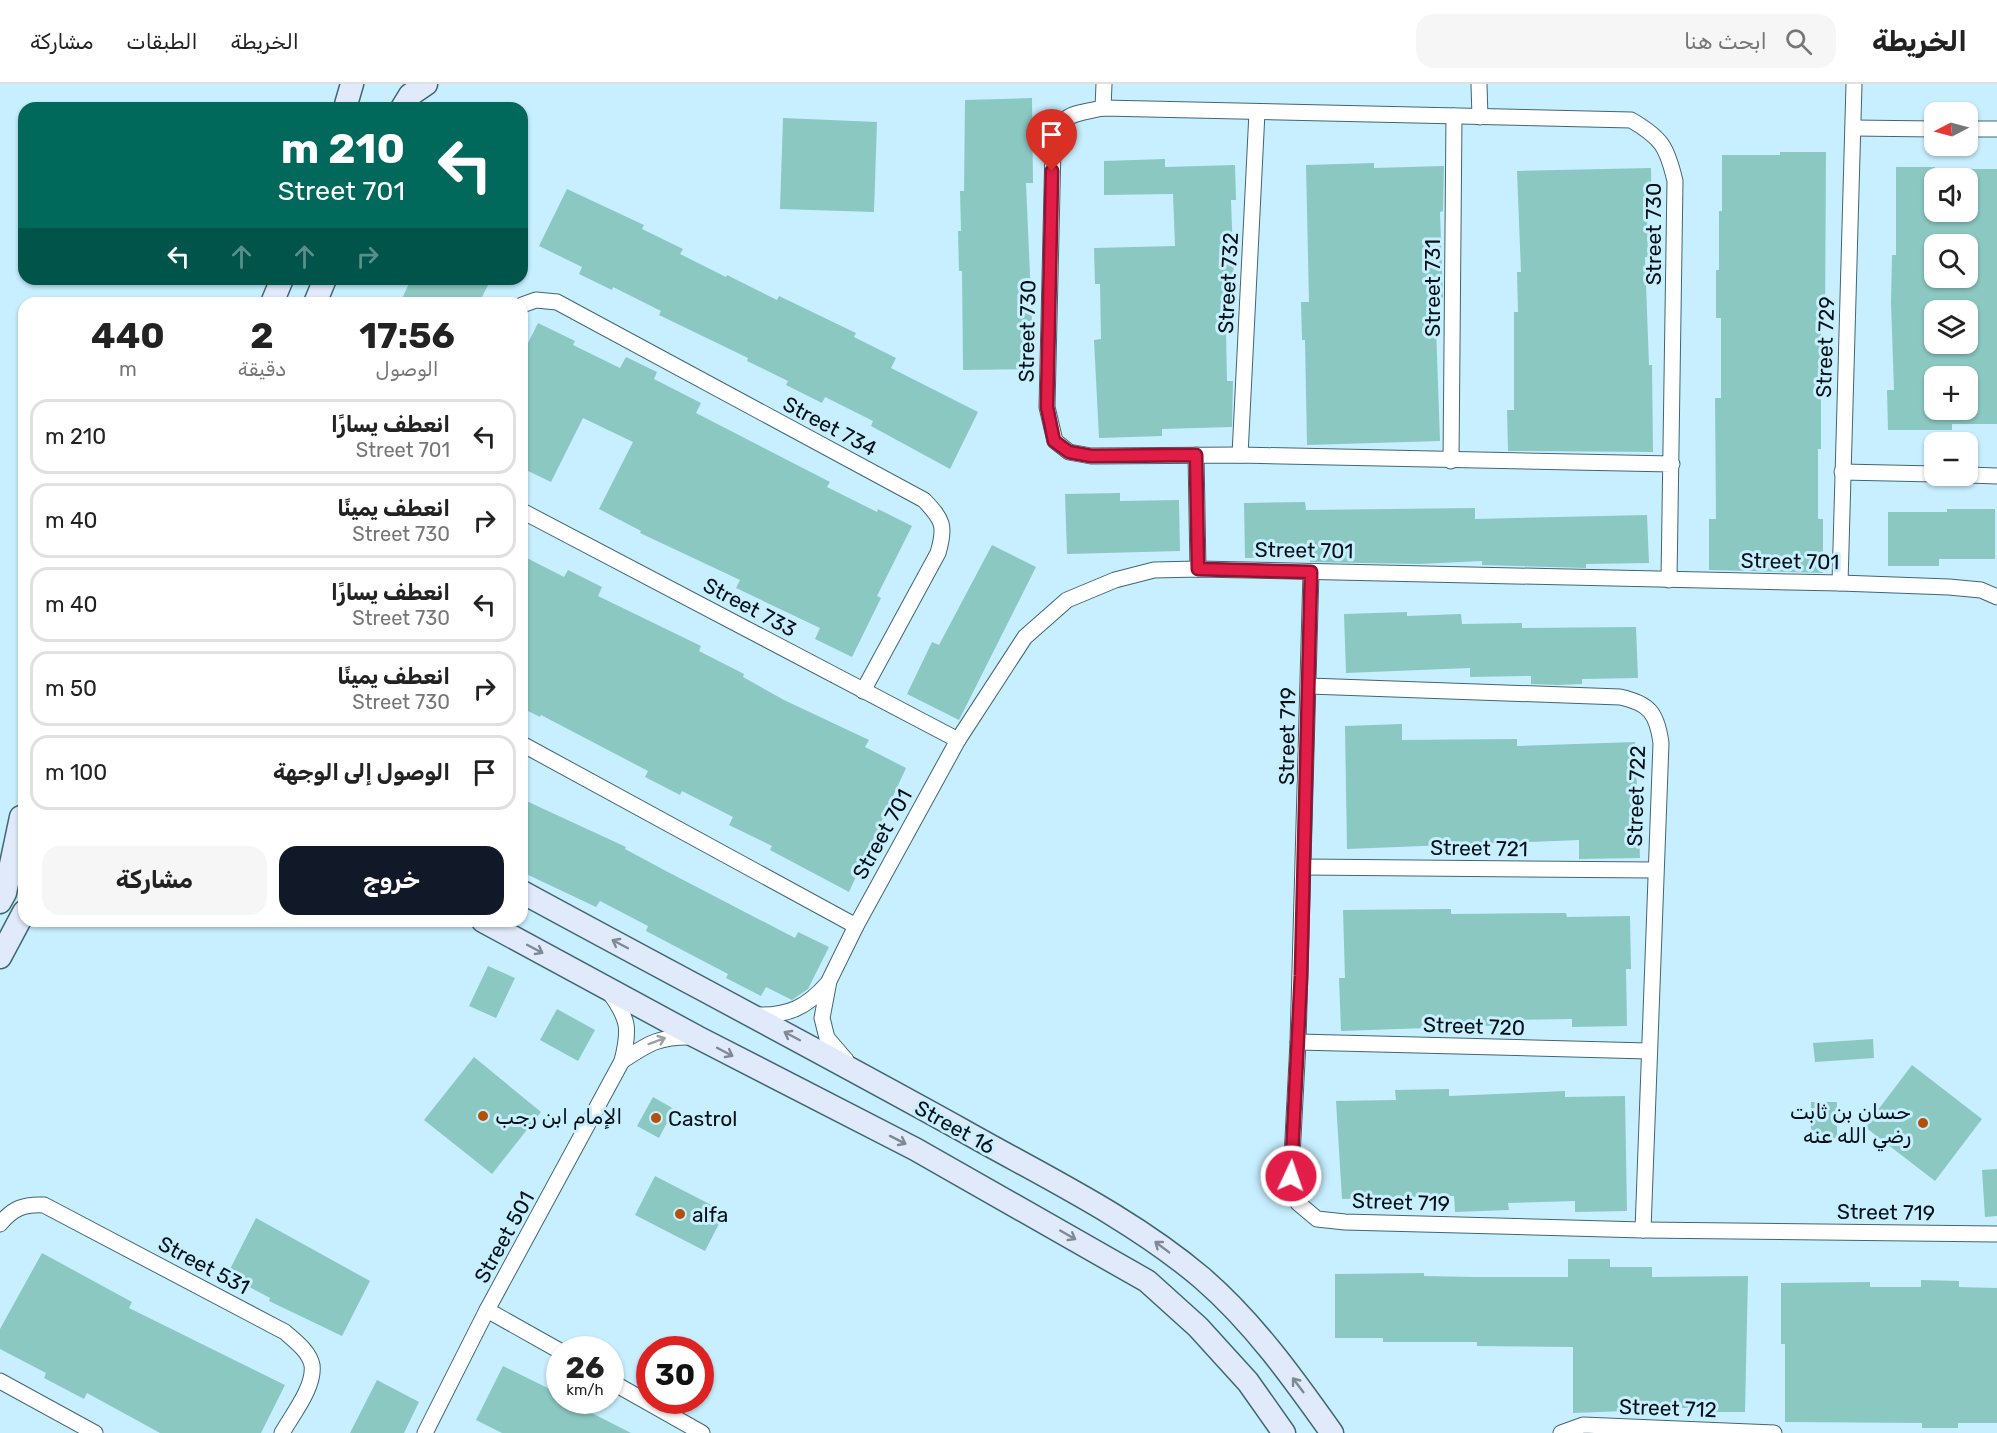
<!DOCTYPE html>
<html lang="ar">
<meta charset="utf-8">
<style>
body{margin:0;font-family:Rubik,Cairo,sans-serif;background:#f6f6f6;color:#222;direction:rtl;height:100vh;display:flex;flex-direction:column;font-size:22px;white-space:nowrap}
*{box-sizing:border-box;margin:0}
p{font-size:20px;color:#767676}
.icon{flex:none;width:33px;height:33px;fill:none;stroke:currentColor;stroke-width:2;stroke-linecap:round;stroke-linejoin:round}
.map{position:relative;flex:1;overflow:hidden;direction:ltr}
.panel{position:absolute;left:18px;top:213px;width:510px;height:630px;display:flex;flex-direction:column;background:#fff;border-radius:18px;box-shadow:0 2px 4px #0004;direction:rtl}
.panel>*{flex:none}
.guide{position:absolute;left:18px;top:18px;width:510px;height:183px;border-radius:18px;box-shadow:0 2px 4px #0004;direction:rtl;background:#00695c;color:#fff;overflow:hidden}
.needle{width:39px;rotate:264deg}
.controls{position:absolute;left:1924px;top:18px;display:grid;gap:12px}
.controls a{display:grid;place-items:center;width:54px;height:54px;border-radius:12px;background:#fff;box-shadow:0 2px 4px #0004;font-size:30px}
.speed{position:absolute;left:546px;top:1252px;display:flex;gap:12px;font-size:30px;font-weight:700;text-align:center}
.speed>*{display:grid;place-content:center;width:78px;height:78px;border-radius:50%;background:#fff;box-shadow:0 2px 4px #0004;line-height:1}
.speed small{font-size:15px;font-weight:400}
.speed .limit{border:9px solid #d22;background:#fff;color:#111}
.pin{position:absolute;display:grid;place-items:center;width:51px;height:51px;color:#fff;margin:-62px -26px;border-radius:50% 50% 50% 0;rotate:-45deg;box-shadow:0 0 6px #0007}
.pin .icon{rotate:45deg}
.me{position:absolute;width:66px;margin:-33px;rotate:3deg;stroke-linejoin:round;filter:drop-shadow(0 0 4px #0008)}
.turn{display:flex;align-items:center;gap:21px;height:126px;padding:0 24px;font-size:27px}
.turn .icon{width:78px;height:78px;stroke-width:2.5}
.turn b{display:block;font-size:42px;line-height:51px}
.lanes{display:flex;align-items:center;height:57px;padding:0 24px;background:#0003;justify-content:center;gap:30px;direction:ltr}
.lanes .off{opacity:.35}
.eta{display:flex;justify-content:space-evenly;align-items:center;height:102px;text-align:center}
.eta b{font-size:36px;font-weight:700;line-height:42px}
.button{display:flex;gap:12px;margin-top:auto;padding:12px 24px}
.button a{flex:1;height:69px;border-radius:18px;background:#111827;color:#fff;font-size:24px;font-weight:700;line-height:69px;text-align:center}
.button a+a{background:#f6f6f6;color:#222}
ul{padding:0;list-style:none}
li{display:flex;align-items:center;gap:18px;height:75px;margin:0 12px 9px;padding:0 12px;border:3px solid #e0e0e0;border-radius:18px}
li div{flex:1}
li b{display:block;font-size:22px}
li em{font-style:normal}
header{display:flex;align-items:center;gap:36px;box-sizing:border-box;height:84px;padding:0 30px;background:#fff;border-bottom:2px solid #e0e0e0}
header strong{font-size:28px}
nav{display:flex;gap:33px;margin-inline-start:auto;font-size:21px}
.search{width:420px;height:54px;background:#f6f6f6;display:flex;align-items:center;gap:15px;box-sizing:border-box;padding:0 21px;border-radius:18px;color:#767676;font-size:22px}
.map>svg:first-child{display:block}
.building{fill:#8cc8c2;fill-rule:evenodd}
.lines{fill:none;stroke-linecap:round;stroke-linejoin:round}
.street-casing{stroke:#416673;stroke-width:17}
.secondary-casing{stroke:#416673;stroke-width:25}
.street{stroke:#fff;stroke-width:15}
.secondary{stroke:#e0eafa;stroke-width:22}
.oneway{stroke:#7d8994}
.oneway2{stroke:#9ba0a2}
.route-casing{stroke:#92132f;stroke-width:15}
.route{stroke:#e11d48;stroke-width:10}
.poi-dot{fill:#b1510a;stroke:#c7efff;stroke-width:2}
.labels{text-anchor:middle;dominant-baseline:central;stroke-width:6;stroke-linejoin:round;paint-order:stroke}
.street-label{font-size:21px;fill:#041217;stroke:#c7efff}
.poi-label{font-size:21px;fill:#041217;stroke:#c7efff;text-anchor:start}
</style>
<header>
<strong>الخريطة</strong>
<div class="search"><svg class="icon" aria-label="search" viewBox="0 0 24 24"><circle cx="10" cy="10" r="6"/><path d="M15 15l6 6"/></svg>ابحث هنا</div>
<nav><a>الخريطة</a><a>الطبقات</a><a>مشاركة</a></nav>
</header>
<div class="map">
<svg width="1997" height="1349" viewBox="0 0 1997 1349">
<rect width="100%" height="100%" fill="#c7efff"/>
<g class="building">
<polygon points="1032,14 1033,99 1026,99 1032,237 1027,237 1028,285 963,286 962,187 959,187 958,147 961,147 960,107 964,107 965,16"/>
<polygon points="783,34 877,38 874,128 780,125"/>
<polygon points="1780,68 1826,68 1825,241 1821,241 1821,365 1818,365 1818,435 1823,435 1823,489 1709,486 1709,435 1716,435 1715,314 1721,314 1721,234 1716,234 1716,186 1719,186 1719,127 1722,127 1722,71 1780,71"/>
<polygon points="1165,75 1165,83 1235,81 1236,116 1231,116 1234,198 1229,199 1231,246 1226,246 1227,297 1233,297 1232,343 1162,345 1162,352 1099,354 1094,256 1101,255 1100,200 1095,200 1094,164 1175,162 1173,110 1104,111 1104,77"/>
<polygon points="1374,79 1374,84 1444,82 1443,127 1440,128 1443,214 1435,214 1440,357 1307,361 1305,256 1302,256 1301,218 1309,218 1306,81"/>
<path d="M1896 83H1935V128L1970 127V85H1997V340H1952V346H1888L1887 306H1894L1891 219 1892 171H1896ZM1935 160H1968V194H1935ZM1935 226H1968V267L1935 268ZM1935 292H1968V326H1935Z"/>
<polygon points="1651,84 1652,130 1647,130 1648,173 1645,173 1649,281 1652,281 1653,368 1508,367 1507,326 1514,326 1514,228 1518,228 1517,188 1521,188 1517,87"/>
<polygon points="567,105 644,141 642,145 683,165 680,170 726,193 727,191 777,216 779,212 856,249 854,253 896,274 891,284 978,328 950,385 871,342 873,337 825,313 822,319 786,301 788,297 747,277 748,274 659,231 661,227 613,203 612,206 579,190 582,183 539,162"/>
<polygon points="411,195 491,195 479,219 400,219"/>
<polygon points="538,239 575,257 573,261 620,284 626,273 657,288 654,295 701,319 696,329 830,398 827,403 877,428 878,425 912,442 877,512 881,514 852,573 815,555 820,544 736,504 740,496 640,449 641,447 599,425 633,358 583,334 551,398 522,384 522,271"/>
<polygon points="1120,409 1120,417 1179,416 1180,467 1067,470 1065,410"/>
<polygon points="1305,418 1306,426 1475,424 1475,435 1647,431 1649,479 1586,480 1586,484 1482,481 1482,477 1419,480 1310,478 1310,473 1245,474 1244,419"/>
<polygon points="1947,425 1995,425 1995,475 1939,475 1939,482 1888,482 1888,428 1947,428"/>
<polygon points="992,461 1036,483 959,636 907,610 932,558 939,561"/>
<polygon points="527,474 564,493 568,486 602,503 598,512 701,562 699,567 744,590 743,593 784,616 869,656 865,663 906,684 849,808 770,766 772,762 729,741 733,733 682,707 680,711 645,693 648,687 541,631 540,633 522,624 522,485"/>
<polygon points="1407,528 1407,532 1461,530 1462,540 1522,539 1522,544 1636,543 1638,594 1582,595 1582,600 1557,601 1531,600 1531,592 1470,593 1470,584 1346,589 1344,530"/>
<polygon points="1402,640 1402,656 1517,655 1517,662 1635,658 1640,774 1579,775 1579,756 1347,765 1345,642"/>
<polygon points="522,715 626,763 625,765 666,787 795,854 798,848 829,863 808,905 792,916 766,903 761,912 726,894 728,890 646,847 648,842 600,817 596,823 522,788"/>
<polygon points="1451,825 1451,830 1566,829 1567,833 1630,832 1631,885 1626,885 1627,942 1572,943 1572,935 1513,936 1513,941 1341,947 1339,894 1345,894 1343,826"/>
<polygon points="488,882 515,894 496,934 469,922"/>
<polygon points="557,925 595,946 578,977 540,956"/>
<polygon points="1873,955 1874,974 1815,978 1813,959"/>
<polygon points="474,973 541,1028 492,1090 424,1036"/>
<polygon points="1912,981 1982,1035 1935,1097 1865,1043"/>
<polygon points="1449,1005 1449,1012 1565,1007 1565,1013 1625,1012 1627,1127 1575,1128 1575,1117 1508,1119 1509,1126 1455,1128 1454,1112 1342,1115 1336,1017 1396,1016 1395,1006"/>
<polygon points="653,1013 674,1025 659,1054 637,1042"/>
<polygon points="1811,1018 1837,1018 1837,1054 1811,1053"/>
<polygon points="1997,1085 1997,1132 1985,1133 1982,1086"/>
<polygon points="655,1092 725,1128 705,1167 635,1131"/>
<polygon points="256,1134 370,1197 342,1252 269,1217 270,1214 227,1191"/>
<polygon points="42,1169 132,1218 129,1224 285,1301 261,1349 160,1349 87,1309 84,1315 44,1294 46,1289 0,1265 0,1245"/>
<polygon points="1568,1175 1610,1175 1610,1183 1652,1183 1652,1193 1748,1192 1745,1328 1704,1328 1704,1324 1651,1324 1651,1326 1573,1329 1573,1263 1477,1262 1477,1258 1383,1258 1383,1254 1335,1254 1335,1190 1424,1189 1424,1192 1472,1193 1568,1193"/>
<polygon points="1921,1196 1959,1197 1959,1203 1997,1204 1997,1339 1958,1339 1958,1344 1922,1344 1922,1339 1785,1338 1785,1260 1781,1260 1781,1199 1870,1198 1870,1203 1921,1203"/>
<polygon points="503,1282 560,1310 560,1317 581,1317 578,1322 631,1349 502,1349 476,1336"/>
<polygon points="377,1296 419,1318 404,1349 350,1349"/>
</g>
<g class="lines">
<g class="street-casing">
<g id="street">
<polyline points="1479,0 1480,33"/>
<polyline points="1103,24 1104,0"/>
<polyline points="1853,44 1935,45"/>
<polyline points="1968,45 1997,45"/>
<path d="M522 221 536 216 557 218 924 416C943 436 946 442 938 469L863 607"/>
<polyline points="1196,371 1198,485"/>
<polyline points="1240,371 1257,28"/>
<polyline points="1451,377 1454,32"/>
<polyline points="1842,388 1935,390"/>
<polyline points="1968,391 1997,392"/>
<polyline points="522,427 958,656"/>
<polyline points="1311,488 1298,958 1291,1092 1298,1119 1317,1135 1345,1138 1643,1146 1997,1150"/>
<path d="M1669 496 1675 97C1667 63 1662 54 1631 36L1103 24C1071 31 1060 28 1053 63L1047 323 1055 357 1069 368 1091 372 1240 371 1672 380"/>
<polyline points="1840,499 1854,0"/>
<path d="M1309 602 1620 613C1649 619 1657 629 1661 659L1643 1146"/>
<polyline points="522,660 856,842"/>
<polyline points="1304,783 1654,786"/>
<path d="M757 931C788 932 807 923 827 900"/>
<polyline points="1298,958 1648,967"/>
<polyline points="846,976 827,954 822,934 829,897 856,842 958,656 1025,553 1067,516 1115,496 1154,486 1198,485 1840,499 1949,503 1981,506 1997,513"/>
<path d="M622 977C649 959 660 952 694 953"/>
<path d="M0 1140C13 1124 24 1120 44 1121L285 1248C295 1257 309 1267 312 1281 315 1303 292 1331 282 1349"/>
<polyline points="487,1226 560,1267"/>
<polyline points="0,1297 95,1349"/>
<polyline points="610,1297 702,1349"/>
<path d="M425 1349 487 1226 622 977C630 945 629 935 609 908"/>
<polyline points="1561,1349 1583,1341 1774,1349"/>
</g>
</g>
<g class="secondary-casing">
<g id="secondary">
<polyline points="345,24 352,0"/>
<polyline points="402,24 410,11 426,0"/>
<polyline points="272,219 282,195"/>
<polyline points="315,219 325,195"/>
<path d="M522 808C669 888 816 965 962 1046 1043 1092 1130 1133 1202 1194 1253 1238 1293 1294 1332 1349"/>
<polyline points="0,818 5,809 21,733"/>
<polyline points="483,837 697,953 915,1065 1147,1197 1198,1243 1248,1298 1284,1349"/>
<polyline points="0,873 24,828"/>
</g>
</g>
<use href="#street" class="street"/>
<use href="#secondary" class="secondary"/>
</g>
<defs><path id="oneway-shaft" d="M-6 0H5M1.5-3L5.5 0L1.5 3" fill="none" stroke-width="1.6" stroke-linecap="round" stroke-linejoin="round" transform="scale(1.5)"/></defs>
<g class="oneway">
<use href="#oneway-shaft" transform="translate(620 860) rotate(-152)"/>
<use href="#oneway-shaft" transform="translate(535 865) rotate(28)"/>
<use href="#oneway-shaft" transform="translate(792 952) rotate(-152)"/>
<use href="#oneway-shaft" transform="translate(725 968) rotate(28)"/>
<use href="#oneway-shaft" transform="translate(898 1056) rotate(27)"/>
<use href="#oneway-shaft" transform="translate(1068 1151) rotate(30)"/>
<use href="#oneway-shaft" transform="translate(1162 1163) rotate(-143)"/>
<use href="#oneway-shaft" transform="translate(1298 1301) rotate(-127)"/>
</g>
<use class="oneway2" href="#oneway-shaft" transform="translate(657 957) rotate(-20)"/>
<g class="lines">
<g class="route-casing">
<polyline id="route" points="1052,87 1047,323 1054,357 1069,368 1091,372 1196,371 1198,485 1311,488 1301,892 1291,1092"/>
</g>
<use href="#route" class="route"/>
</g>
<g class="poi-dot">
<circle cx="483" cy="1032" r="6"/>
<circle cx="656" cy="1034" r="6"/>
<circle cx="1923" cy="1039" r="6"/>
<circle cx="680" cy="1130" r="6"/>
</g>
<g class="labels">
<g class="street-label">
<text transform="translate(1653 150) rotate(-90)">Street 730</text>
<text transform="translate(1228 199) rotate(-87)">Street 732</text>
<text transform="translate(1432 204) rotate(-90)">Street 731</text>
<text transform="translate(1027 247) rotate(-89)">Street 730</text>
<text transform="translate(1825 263) rotate(-88)">Street 729</text>
<text transform="translate(830 342) rotate(28)">Street 734</text>
<text transform="translate(1304 466) rotate(1)">Street 701</text>
<text transform="translate(1790 477) rotate(1)">Street 701</text>
<text transform="translate(750 523) rotate(28)">Street 733</text>
<text transform="translate(1287 652) rotate(-89)">Street 719</text>
<text transform="translate(1636 712) rotate(-88)">Street 722</text>
<text transform="translate(882 750) rotate(-61)">Street 701</text>
<text transform="translate(1479 764) rotate(1)">Street 721</text>
<text transform="translate(1474 942) rotate(2)">Street 720</text>
<text transform="translate(955 1043) rotate(29)">Street 16</text>
<text transform="translate(1401 1118) rotate(2)">Street 719</text>
<text transform="translate(1886 1128) rotate(1)">Street 719</text>
<text transform="translate(504 1153) rotate(-61)">Street 501</text>
<text transform="translate(204 1181) rotate(28)">Street 531</text>
<text transform="translate(1668 1324) rotate(2)">Street 712</text>
</g>
<g class="poi-label">
<text x="1911" y="1027" text-anchor="end">حسان بن ثابت<tspan x="1911" dy="24">رضي الله عنه</tspan></text>
<text x="495" y="1032">الإمام ابن رجب</text>
<text x="668" y="1034">Castrol</text>
<text x="692" y="1130">alfa</text>
</g>
</g>
</svg>
<div class="controls">
<a><svg class="needle" viewBox="-14 -14 28 28"><path d="M0-13l5 13h-10z" fill="#e53935"/><path d="M0 13l5-13h-10z" fill="#767676"/></svg></a>
<a><svg class="icon" aria-label="sound" viewBox="0 0 24 24"><path d="M4 9h4l5-4v14l-5-4H4zM17 9q2 3 0 6"/></svg></a>
<a><svg class="icon" aria-label="search" viewBox="0 0 24 24"><circle cx="10" cy="10" r="6"/><path d="M15 15l6 6"/></svg></a>
<a><svg class="icon" aria-label="layers" viewBox="0 0 24 24"><path d="M12 4l9 5-9 5-9-5zM3 14l9 5 9-5"/></svg></a>
<a>+</a>
<a>−</a>
</div>
<div class="speed"><div>26<small>km/h</small></div><div class="limit">30</div></div>
<div class="pin" style="left:1052px;top:87px;background:#d93025"><svg class="icon" aria-label="arrive" viewBox="0 0 24 24"><path d="M6 21V4h12l-3 4 3 4H6"/></svg></div>
<svg class="me" style="left:1291px;top:1092px" viewBox="-20 -20 40 40"><circle r="17" fill="#e11d48" stroke="#fff" stroke-width="3"/><path d="M0-11L8 9 0 5-8 9z" fill="#fff"/></svg>
<div class="guide">
<div class="turn"><svg class="icon" aria-label="left" viewBox="0 0 24 24"><path d="M17 20v-9H6M10 6l-5 5 5 5"/></svg><div><b>210 m</b>Street 701</div></div>
<div class="lanes"><svg class="icon" aria-label="left" viewBox="0 0 24 24"><path d="M17 20v-9H6M10 6l-5 5 5 5"/></svg><svg class="icon off" aria-label="ahead" viewBox="0 0 24 24"><path d="M12 20V5M6 11l6-6 6 6"/></svg><svg class="icon off" aria-label="ahead" viewBox="0 0 24 24"><path d="M12 20V5M6 11l6-6 6 6"/></svg><svg class="icon off" aria-label="right" viewBox="0 0 24 24"><path d="M7 20v-9h11M14 6l5 5-5 5"/></svg></div>
</div>
<section class="panel">
<div class="eta">
<div><b>17:56</b><p>الوصول</p></div>
<div><b>2</b><p>دقيقة</p></div>
<div><b>440</b><p>m</p></div>
</div>
<ul>
<li><svg class="icon" aria-label="left" viewBox="0 0 24 24"><path d="M17 20v-9H6M10 6l-5 5 5 5"/></svg><div><b>انعطف يسارًا</b><p>Street 701</p></div><em>210 m</em></li>
<li><svg class="icon" aria-label="right" viewBox="0 0 24 24"><path d="M7 20v-9h11M14 6l5 5-5 5"/></svg><div><b>انعطف يمينًا</b><p>Street 730</p></div><em>40 m</em></li>
<li><svg class="icon" aria-label="left" viewBox="0 0 24 24"><path d="M17 20v-9H6M10 6l-5 5 5 5"/></svg><div><b>انعطف يسارًا</b><p>Street 730</p></div><em>40 m</em></li>
<li><svg class="icon" aria-label="right" viewBox="0 0 24 24"><path d="M7 20v-9h11M14 6l5 5-5 5"/></svg><div><b>انعطف يمينًا</b><p>Street 730</p></div><em>50 m</em></li>
<li><svg class="icon" aria-label="arrive" viewBox="0 0 24 24"><path d="M6 21V4h12l-3 4 3 4H6"/></svg><div><b>الوصول إلى الوجهة</b></div><em>100 m</em></li>
</ul>
<div class="button"><a>خروج</a><a>مشاركة</a></div>
</section>
</div>
